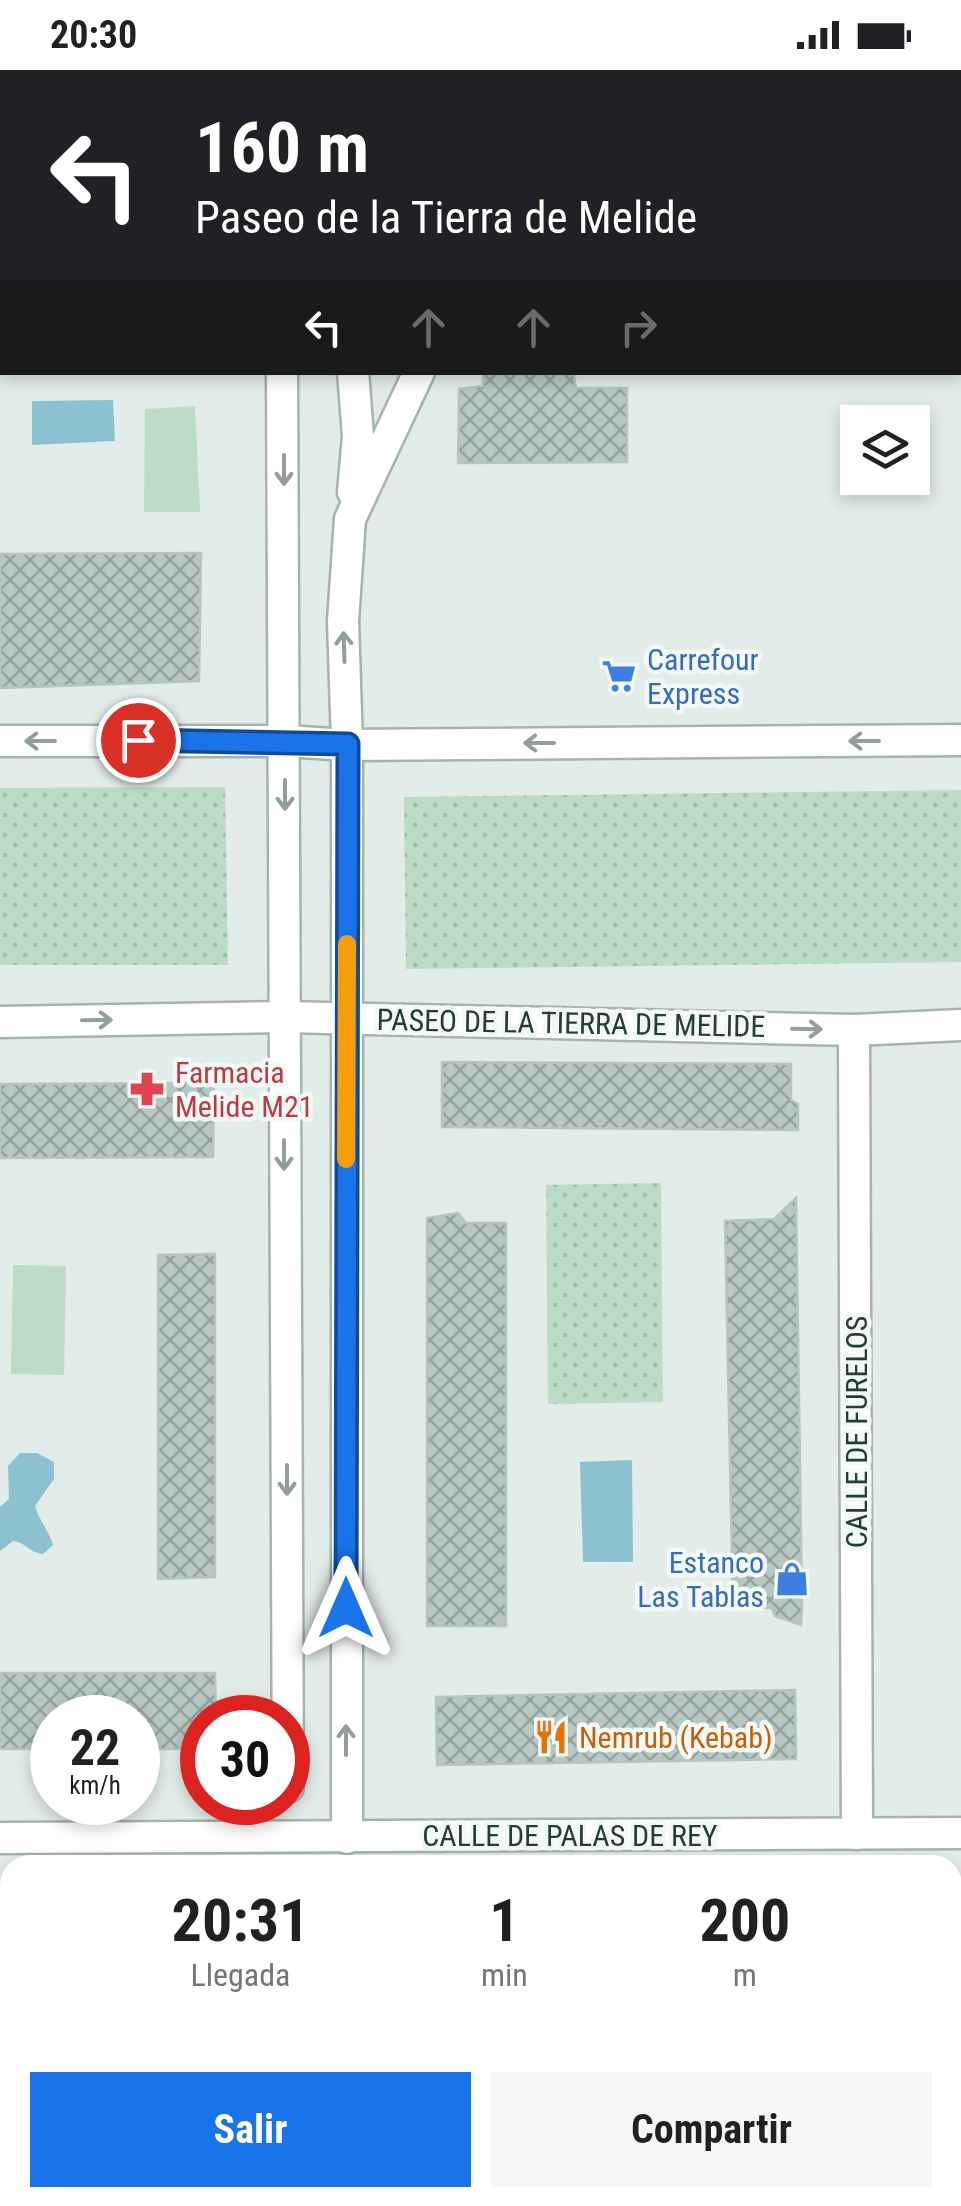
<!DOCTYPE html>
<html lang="es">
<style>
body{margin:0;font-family:"Roboto Condensed",sans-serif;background:#f6f6f6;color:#202124;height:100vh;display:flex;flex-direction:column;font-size:38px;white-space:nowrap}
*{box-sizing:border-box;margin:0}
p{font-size:32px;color:#757577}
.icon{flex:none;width:55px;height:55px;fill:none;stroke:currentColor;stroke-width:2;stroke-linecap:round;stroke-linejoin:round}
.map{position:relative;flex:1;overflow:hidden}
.drawer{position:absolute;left:0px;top:1785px;width:962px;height:352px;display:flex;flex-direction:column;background:#fff;border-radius:30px 30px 0 0;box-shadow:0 5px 15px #0003}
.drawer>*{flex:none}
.top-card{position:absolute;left:0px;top:0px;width:962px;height:305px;box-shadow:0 5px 15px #0003;background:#202124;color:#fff;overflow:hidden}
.tools{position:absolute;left:840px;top:335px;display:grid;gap:20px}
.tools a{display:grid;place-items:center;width:90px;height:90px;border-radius:0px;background:#fff;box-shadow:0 5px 15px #0003;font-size:50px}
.speed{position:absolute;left:30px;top:1625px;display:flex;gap:20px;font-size:50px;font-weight:700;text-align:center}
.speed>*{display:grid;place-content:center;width:130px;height:130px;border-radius:50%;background:#fff;box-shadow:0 5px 15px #0003;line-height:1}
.speed small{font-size:25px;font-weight:400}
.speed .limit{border:15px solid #d22;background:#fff;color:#111}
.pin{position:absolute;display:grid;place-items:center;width:85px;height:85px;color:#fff;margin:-42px;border:5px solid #fff;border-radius:50%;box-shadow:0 2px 10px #0007}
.me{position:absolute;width:110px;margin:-55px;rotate:0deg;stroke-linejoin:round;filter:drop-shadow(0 0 8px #0008)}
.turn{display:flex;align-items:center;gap:35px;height:210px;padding:0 30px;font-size:45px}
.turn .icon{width:130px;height:130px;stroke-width:2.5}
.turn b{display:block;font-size:70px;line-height:85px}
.lanes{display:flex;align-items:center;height:95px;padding:0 30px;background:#0003;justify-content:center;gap:50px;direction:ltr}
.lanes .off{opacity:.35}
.eta{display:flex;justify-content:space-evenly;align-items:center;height:170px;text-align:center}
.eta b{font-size:60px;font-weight:700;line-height:70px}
.action{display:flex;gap:20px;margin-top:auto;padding:20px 30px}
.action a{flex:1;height:115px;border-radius:0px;background:#1a73e8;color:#fff;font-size:40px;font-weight:700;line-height:115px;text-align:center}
.action a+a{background:#f6f6f6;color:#202124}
.status{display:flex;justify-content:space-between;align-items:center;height:70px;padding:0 50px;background:#fff;direction:ltr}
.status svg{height:28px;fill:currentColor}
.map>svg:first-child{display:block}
.park{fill:url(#park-dots)}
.pitch{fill:#bcdcc6}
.water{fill:#8cc2cf}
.building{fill:url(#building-cross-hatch);stroke:#b5c5bf;stroke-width:2.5}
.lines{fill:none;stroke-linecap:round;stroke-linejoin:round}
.minor-casing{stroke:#a5b4af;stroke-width:35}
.minor{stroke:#fff;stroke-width:30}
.tram{stroke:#5d7872;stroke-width:2.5}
.oneway{stroke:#919e9b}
.route-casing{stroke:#114b97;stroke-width:25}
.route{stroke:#1a73e8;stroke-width:18}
.slow{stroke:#f59e0b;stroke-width:18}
.labels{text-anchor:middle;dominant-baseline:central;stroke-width:9;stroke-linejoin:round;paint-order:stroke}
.shop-label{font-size:30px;fill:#366cbe;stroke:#f3f9f6;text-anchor:start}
.street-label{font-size:30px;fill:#233d37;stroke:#f3f9f6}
.health-label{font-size:30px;fill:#be3a42;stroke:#f3f9f6;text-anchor:start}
.food-label{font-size:30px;fill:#c56008;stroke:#f3f9f6;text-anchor:start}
</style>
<div class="status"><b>20:30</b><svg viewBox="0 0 49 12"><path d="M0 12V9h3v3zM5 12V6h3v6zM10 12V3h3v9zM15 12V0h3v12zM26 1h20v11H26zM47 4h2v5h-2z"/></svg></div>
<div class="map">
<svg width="961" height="2136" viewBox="0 0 961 2136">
<defs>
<pattern id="park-dots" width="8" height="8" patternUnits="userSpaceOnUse" patternTransform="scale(2.5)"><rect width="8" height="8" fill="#bcdcc6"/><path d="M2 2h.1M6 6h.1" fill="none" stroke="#a1beab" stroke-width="1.8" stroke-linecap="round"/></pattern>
<pattern id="building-cross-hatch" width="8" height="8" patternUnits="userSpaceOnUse" patternTransform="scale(2.5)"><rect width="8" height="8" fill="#b8c7c1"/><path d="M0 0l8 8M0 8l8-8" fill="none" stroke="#95a39e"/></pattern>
</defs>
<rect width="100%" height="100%" fill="#e2ece8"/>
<g class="park">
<polygon points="1,0 493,0 4,2"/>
<polygon points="225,717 228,895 0,895 0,718"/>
<polygon points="961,720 961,892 406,899 404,727"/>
<polygon points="661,1113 663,1332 548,1334 546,1115"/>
<rect x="0" y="1867" width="10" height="218"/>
<polygon points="953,1871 961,1871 961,2079 952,2079"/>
</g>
<g class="pitch">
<polygon points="195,336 200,442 144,442 145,339"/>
<polygon points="13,1195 66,1196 64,1305 11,1304"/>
</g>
<g class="water">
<polygon points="113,330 115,371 32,375 32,331"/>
<path d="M20 1383H37L54 1392V1409L35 1436C39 1451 49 1460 53 1475L43 1484C30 1483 25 1472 13 1471L0 1481V1437L9 1429 8 1396Z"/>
<polygon points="632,1390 633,1492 583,1492 580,1392"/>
</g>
<g class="building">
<polygon points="483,302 573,302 576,318 627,318 627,392 458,393 459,319 483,316"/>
<polygon points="201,483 199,611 0,618 0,484"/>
<polygon points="442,992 791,994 791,1030 798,1034 798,1060 442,1057"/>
<polygon points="214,1013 213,1087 0,1088 0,1014"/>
<polygon points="796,1128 802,1536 801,1555 775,1546 772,1538 733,1538 725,1151 774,1149"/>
<polygon points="458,1143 466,1153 506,1153 506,1556 427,1556 427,1148"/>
<polygon points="215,1184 215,1507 158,1509 158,1185"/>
<polygon points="0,1603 215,1603 216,1648 202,1648 202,1679 138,1679 138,1648 52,1648 52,1679 0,1679"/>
<polygon points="795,1620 796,1689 437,1695 436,1627"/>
</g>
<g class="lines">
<g class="minor-casing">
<g id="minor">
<polyline points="789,2 800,2"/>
<polyline points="960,8 961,9"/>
<polyline points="0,132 2,133"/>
<polyline points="282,302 288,1717"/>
<polyline points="353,302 358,366 353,422"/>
<polyline points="0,671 285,671 347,675 961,670"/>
<polyline points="0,952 284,947 854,960 961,955"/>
<polyline points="854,960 857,1764"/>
<polyline points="0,1768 961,1763"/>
<polyline points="347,1768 347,675 343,551 350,449 419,302"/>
</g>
</g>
<use href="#minor" class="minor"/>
<g class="tram">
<polyline points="952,1829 961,1829"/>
<polyline points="0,1830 10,1830"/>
<polyline points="952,1846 961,1846"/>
<polyline points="0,1848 10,1848"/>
</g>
</g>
<defs><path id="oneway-shaft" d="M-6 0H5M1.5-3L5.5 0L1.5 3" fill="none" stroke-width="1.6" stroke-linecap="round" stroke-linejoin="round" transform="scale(2.5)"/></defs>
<g class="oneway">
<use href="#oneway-shaft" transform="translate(284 400) rotate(90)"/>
<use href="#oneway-shaft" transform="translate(344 577) rotate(-92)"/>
<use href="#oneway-shaft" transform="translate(40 671) rotate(180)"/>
<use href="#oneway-shaft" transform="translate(864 671) rotate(180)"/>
<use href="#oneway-shaft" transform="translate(539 673) rotate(180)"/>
<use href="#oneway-shaft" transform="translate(285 725) rotate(90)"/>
<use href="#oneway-shaft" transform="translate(97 950) rotate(-1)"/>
<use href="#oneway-shaft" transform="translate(807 959) rotate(1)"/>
<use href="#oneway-shaft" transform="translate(284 1085) rotate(90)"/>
<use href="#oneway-shaft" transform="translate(287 1410) rotate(90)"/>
<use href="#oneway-shaft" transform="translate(346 1670) rotate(-90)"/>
</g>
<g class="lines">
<g class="route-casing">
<polyline id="route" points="138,670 348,674 346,1538"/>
</g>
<use href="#route" class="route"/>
<polyline class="slow" points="346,1089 347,874"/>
</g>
<defs>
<g id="supermarket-bare" transform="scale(2.7)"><path d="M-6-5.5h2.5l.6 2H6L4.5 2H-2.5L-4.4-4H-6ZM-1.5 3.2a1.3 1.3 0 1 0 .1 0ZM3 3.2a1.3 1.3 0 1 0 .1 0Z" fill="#3f7fe0" stroke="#f3f9f6" stroke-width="2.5" paint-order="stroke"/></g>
<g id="pharmacy-bare" transform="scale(2.7)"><path d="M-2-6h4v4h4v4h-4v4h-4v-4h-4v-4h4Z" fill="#e0444e" stroke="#f3f9f6" stroke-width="2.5" paint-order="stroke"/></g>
<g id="shop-bare" transform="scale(2.7)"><path d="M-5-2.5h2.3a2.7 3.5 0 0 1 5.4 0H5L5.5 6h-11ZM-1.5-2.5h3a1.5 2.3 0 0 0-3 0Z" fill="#3f7fe0" stroke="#f3f9f6" stroke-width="2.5" paint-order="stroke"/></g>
<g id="restaurant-bare" transform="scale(2.7)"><path d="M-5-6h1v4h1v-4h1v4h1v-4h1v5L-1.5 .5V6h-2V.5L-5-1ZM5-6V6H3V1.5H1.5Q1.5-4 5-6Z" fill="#e8710a" stroke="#f3f9f6" stroke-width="2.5" paint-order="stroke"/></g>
</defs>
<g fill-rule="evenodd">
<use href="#supermarket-bare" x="619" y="606"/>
<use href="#pharmacy-bare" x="147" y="1019"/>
<use href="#shop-bare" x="792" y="1509"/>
<use href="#restaurant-bare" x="551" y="1667"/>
</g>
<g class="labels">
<g class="shop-label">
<text x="647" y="589">Carrefour<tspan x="647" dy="34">Express</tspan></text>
<text x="764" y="1492" text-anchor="end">Estanco<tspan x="764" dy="34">Las Tablas</tspan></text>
</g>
<g class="street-label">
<text transform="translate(571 953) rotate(1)">PASEO DE LA TIERRA DE MELIDE</text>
<text transform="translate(856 1362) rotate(-90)">CALLE DE FURELOS</text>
<text x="570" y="1765">CALLE DE PALAS DE REY</text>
</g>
<g class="health-label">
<text x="175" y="1002">Farmacia<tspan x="175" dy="34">Melide M21</tspan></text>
</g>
<g class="food-label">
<text x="579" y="1667">Nemrub (Kebab)</text>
</g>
</g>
</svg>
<div class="tools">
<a><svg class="icon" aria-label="layers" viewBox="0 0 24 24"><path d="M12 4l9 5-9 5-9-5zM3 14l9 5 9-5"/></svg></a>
</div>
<div class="speed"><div>22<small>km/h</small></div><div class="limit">30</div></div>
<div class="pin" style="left:138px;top:670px;background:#d93025"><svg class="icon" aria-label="arrive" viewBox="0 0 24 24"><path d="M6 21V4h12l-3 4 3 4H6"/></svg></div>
<svg class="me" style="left:346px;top:1538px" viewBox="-20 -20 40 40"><path d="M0-17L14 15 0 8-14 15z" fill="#1a73e8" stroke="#fff" stroke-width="4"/></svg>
<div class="top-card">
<div class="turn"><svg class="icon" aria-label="left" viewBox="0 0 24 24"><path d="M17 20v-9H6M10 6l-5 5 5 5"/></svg><div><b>160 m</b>Paseo de la Tierra de Melide</div></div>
<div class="lanes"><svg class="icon" aria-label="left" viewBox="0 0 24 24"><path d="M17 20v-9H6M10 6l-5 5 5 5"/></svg><svg class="icon off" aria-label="ahead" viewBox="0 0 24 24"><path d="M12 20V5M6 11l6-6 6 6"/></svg><svg class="icon off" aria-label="ahead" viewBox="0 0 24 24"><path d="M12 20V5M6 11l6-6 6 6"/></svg><svg class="icon off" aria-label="right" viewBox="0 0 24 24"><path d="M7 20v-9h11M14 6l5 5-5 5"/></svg></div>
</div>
<section class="drawer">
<div class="eta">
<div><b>20:31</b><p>Llegada</p></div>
<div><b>1</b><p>min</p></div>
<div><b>200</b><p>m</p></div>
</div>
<div class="action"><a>Salir</a><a>Compartir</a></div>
</section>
</div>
